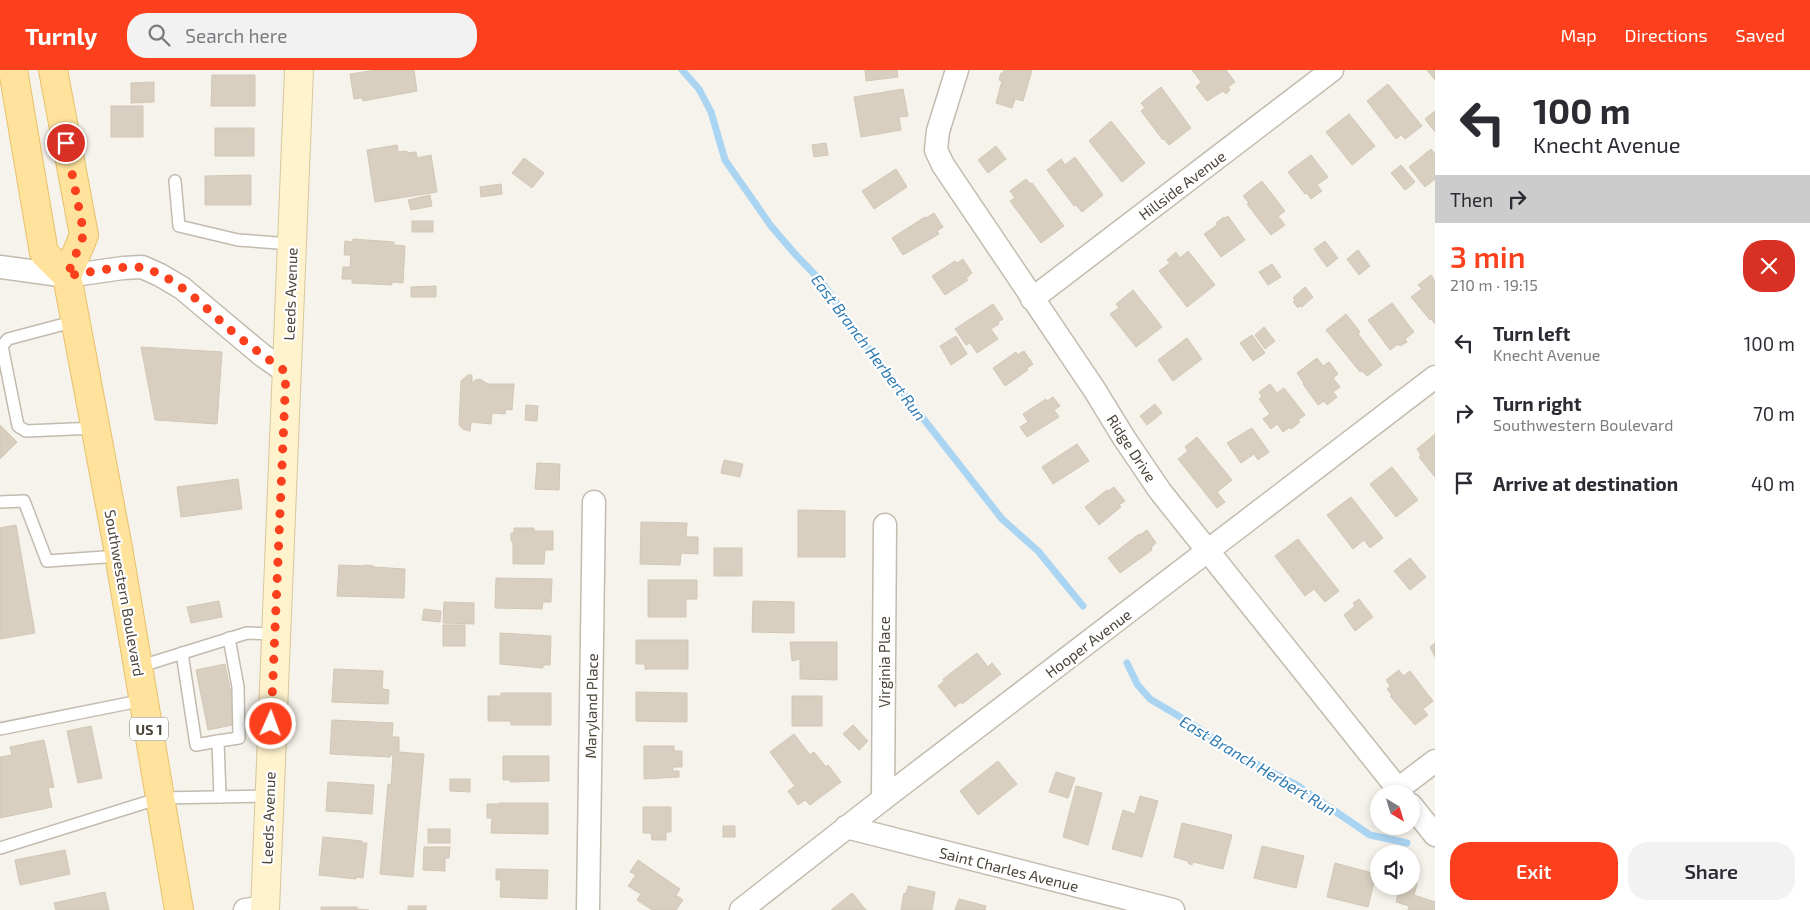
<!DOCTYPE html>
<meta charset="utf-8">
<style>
body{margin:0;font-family:"Exo 2",sans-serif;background:#f2f2f3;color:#2b2b33;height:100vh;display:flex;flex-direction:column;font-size:19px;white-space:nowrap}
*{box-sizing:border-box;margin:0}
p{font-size:16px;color:#7c7c81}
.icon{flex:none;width:28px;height:28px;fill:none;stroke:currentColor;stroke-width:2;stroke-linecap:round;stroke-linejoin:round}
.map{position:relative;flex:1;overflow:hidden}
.drawer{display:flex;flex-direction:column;background:#fff;width:375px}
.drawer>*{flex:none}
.banner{background:#fff;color:#2b2b33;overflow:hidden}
.needle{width:32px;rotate:142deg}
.fabs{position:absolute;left:1370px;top:715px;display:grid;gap:10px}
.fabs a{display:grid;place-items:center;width:50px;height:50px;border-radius:50%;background:#fff;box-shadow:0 2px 8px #0003;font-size:25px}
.pin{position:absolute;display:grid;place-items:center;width:42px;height:42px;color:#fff;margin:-21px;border:2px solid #fff;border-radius:50%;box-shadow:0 1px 5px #0007}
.me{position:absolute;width:55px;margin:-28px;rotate:2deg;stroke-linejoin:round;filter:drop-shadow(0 0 4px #0008)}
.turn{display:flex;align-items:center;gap:18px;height:105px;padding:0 15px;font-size:22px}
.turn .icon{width:65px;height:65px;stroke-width:2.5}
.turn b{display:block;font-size:35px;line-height:42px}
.then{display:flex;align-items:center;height:48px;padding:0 15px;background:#0003;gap:10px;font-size:19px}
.round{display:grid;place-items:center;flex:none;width:52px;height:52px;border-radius:20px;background:#f2f2f3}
.head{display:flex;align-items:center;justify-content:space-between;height:85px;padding:0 15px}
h1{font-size:30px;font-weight:600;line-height:38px;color:#fc3f1d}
.action{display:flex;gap:10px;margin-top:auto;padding:10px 15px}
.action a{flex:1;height:58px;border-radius:20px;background:#fc3f1d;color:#fff;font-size:20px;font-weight:600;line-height:58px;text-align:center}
.action a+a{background:#f2f2f3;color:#2b2b33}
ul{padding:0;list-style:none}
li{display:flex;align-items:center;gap:15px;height:70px;padding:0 15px}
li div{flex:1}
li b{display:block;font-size:19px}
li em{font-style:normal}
header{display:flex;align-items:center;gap:30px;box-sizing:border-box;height:70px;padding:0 25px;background:#fc3f1d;color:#fff}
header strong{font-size:24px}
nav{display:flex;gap:28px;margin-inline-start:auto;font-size:18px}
.search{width:350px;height:45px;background:#f2f2f3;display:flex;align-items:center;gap:12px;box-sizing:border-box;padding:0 18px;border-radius:20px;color:#7c7c81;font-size:19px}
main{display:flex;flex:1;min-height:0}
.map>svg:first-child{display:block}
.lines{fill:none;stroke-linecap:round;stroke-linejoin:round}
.stream{stroke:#a9d4f2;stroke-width:7}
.building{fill:#d8cfc1;stroke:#d3c7b4}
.lane-casing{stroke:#c2bbae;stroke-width:14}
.street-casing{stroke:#c2bbae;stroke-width:25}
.secondary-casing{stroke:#d6c79b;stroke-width:30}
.primary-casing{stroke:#e6c16a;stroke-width:30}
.lane{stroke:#fff;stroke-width:11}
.street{stroke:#fff;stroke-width:22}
.secondary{stroke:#fff3cd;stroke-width:28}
.primary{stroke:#ffe39c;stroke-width:28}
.route{stroke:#fc3f1d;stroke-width:9;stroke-dasharray:0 16.2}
.labels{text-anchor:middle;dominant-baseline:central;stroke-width:4.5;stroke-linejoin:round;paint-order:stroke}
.shield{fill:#fff;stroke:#817c74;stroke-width:1}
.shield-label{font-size:14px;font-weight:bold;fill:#4b4439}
.street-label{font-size:15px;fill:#4b4439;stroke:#fff}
.water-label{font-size:16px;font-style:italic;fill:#2e7ab2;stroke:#fff}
</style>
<header>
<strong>Turnly</strong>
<div class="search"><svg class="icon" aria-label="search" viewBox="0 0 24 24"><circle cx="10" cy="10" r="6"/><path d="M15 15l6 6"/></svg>Search here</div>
<nav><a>Map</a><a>Directions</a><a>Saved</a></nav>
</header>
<main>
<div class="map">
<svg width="1435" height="840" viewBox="0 0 1435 840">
<rect width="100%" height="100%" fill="#f6f3ec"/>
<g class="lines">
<g class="stream">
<polyline points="682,0 699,19 711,42 725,90 771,156 795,184 821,211 871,282 1002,449 1038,481 1083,536"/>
<polyline points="1127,593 1137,614 1150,629 1187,651 1237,684 1295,714 1370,765 1407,773"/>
</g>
</g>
<g class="building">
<polygon points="376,0 414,0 417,21 363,31 362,28 354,29 350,4"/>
<polygon points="865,0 897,0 898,7 866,11"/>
<polygon points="1004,0 1032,0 1023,31 1015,29 1012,38 996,33 1002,11 999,10 1001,3 1003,3"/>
<polygon points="1192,0 1226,0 1235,12 1228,17 1230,20 1226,24 1223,21 1207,31 1196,17 1201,12"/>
<polygon points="1427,0 1435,0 1435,10"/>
<polygon points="212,5 255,5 255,36 211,36"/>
<polygon points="154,12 154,32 131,33 131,13"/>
<polygon points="1388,14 1422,56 1405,69 1401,65 1396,69 1367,31"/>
<polygon points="1161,17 1191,58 1169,75 1164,69 1163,70 1141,41 1145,38 1141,33"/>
<polygon points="903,19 908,46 899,47 901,60 861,67 854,27"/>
<rect x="111" y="36" width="32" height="31"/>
<polygon points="1435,41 1435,62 1425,49"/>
<polygon points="1349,44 1375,76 1352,95 1326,62"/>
<polygon points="1111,51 1145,93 1122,112 1089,71"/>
<rect x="215" y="58" width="39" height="28"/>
<polygon points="826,73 828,85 814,87 812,75"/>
<polygon points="397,75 398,82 407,81 407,83 416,82 417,88 431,85 437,122 375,132 367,80"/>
<polygon points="996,76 1006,89 988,103 978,90"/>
<polygon points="1431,79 1435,84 1435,109 1425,117 1409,97"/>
<polygon points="1311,85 1328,107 1317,115 1322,121 1311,129 1307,123 1305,124 1288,102"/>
<polygon points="1075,87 1103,125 1082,142 1076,135 1074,136 1047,100 1061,89 1065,95"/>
<polygon points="524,88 544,103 532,118 512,103"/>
<polygon points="1401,95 1415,112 1405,120 1391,103"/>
<polygon points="896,99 907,117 874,139 862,121"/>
<polygon points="251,105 251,135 205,135 205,106"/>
<polygon points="1026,109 1030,114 1032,113 1064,156 1041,173 1010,131 1015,128 1010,121"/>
<polygon points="1262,111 1285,141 1278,146 1285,155 1271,165 1247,134 1249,133 1243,126"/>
<polygon points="501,114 502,124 481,127 480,117"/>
<polygon points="430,125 432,136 411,140 408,130"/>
<polygon points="934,143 943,157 937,161 939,164 903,185 892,168 925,147 926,148"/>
<polygon points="1228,146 1245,170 1221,187 1204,164 1217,155 1216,153 1224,147 1225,148"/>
<rect x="412" y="151" width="21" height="11"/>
<polygon points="353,169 394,172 394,175 405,176 403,213 392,212 392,215 352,213 352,209 342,209 343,197 350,197 351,185 344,185 345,171 353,172"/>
<polygon points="1325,171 1338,188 1327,197 1314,179"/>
<polygon points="1358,180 1370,196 1359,205 1347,189"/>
<polygon points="1188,181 1215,215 1187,237 1159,201 1170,193 1167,190 1176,182 1180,188"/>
<polygon points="963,189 972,203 966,208 968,210 945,225 932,206 955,191 957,193"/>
<polygon points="1272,194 1281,207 1268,215 1259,202"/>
<polygon points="1431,205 1435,211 1435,254 1431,249 1430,250 1411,227 1422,219 1418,215"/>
<polygon points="436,216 436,227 411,227 411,217"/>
<polygon points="1305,217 1313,227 1302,237 1300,236 1298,238 1293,232 1295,230 1293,228"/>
<polygon points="1133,220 1162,257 1136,277 1110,244 1119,238 1116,234"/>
<polygon points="1392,233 1414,262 1405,269 1407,272 1400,276 1398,274 1390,280 1368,250"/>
<polygon points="993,234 1003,249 998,252 999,254 991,259 998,269 977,283 970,273 966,275 955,259"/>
<polygon points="1346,244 1360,262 1358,264 1382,295 1367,306 1362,301 1360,302 1326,260"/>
<polygon points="1264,257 1275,271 1265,279 1255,265"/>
<polygon points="1252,265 1265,283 1253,291 1240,273"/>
<polygon points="956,266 967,284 951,295 940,276"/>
<polygon points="1187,268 1202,289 1173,311 1158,290"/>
<polygon points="141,277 222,282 217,354 155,350"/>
<polygon points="1024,281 1033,294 1027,298 1028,300 1005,316 993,298 1016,282 1017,285"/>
<polygon points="1317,288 1323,296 1329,292 1338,304 1333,308 1340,317 1333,322 1337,327 1327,335 1324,331 1318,335 1303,314 1304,313 1297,303"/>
<polygon points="468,305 472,305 472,314 475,310 480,309 488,314 514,314 512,340 506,339 505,344 492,343 491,354 471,352 470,361 463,359 459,355 461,311"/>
<polygon points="1270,314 1277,323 1284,318 1305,345 1298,350 1300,352 1291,359 1290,357 1283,362 1277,354 1271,359 1263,349 1270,344 1259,329 1262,326 1259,322"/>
<polygon points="1053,327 1060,336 1054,340 1059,347 1027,367 1020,357 1028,352 1023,344 1046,329 1047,331"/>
<polygon points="1155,334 1162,343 1147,355 1140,346"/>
<polygon points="526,335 538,336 537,351 525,350"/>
<polygon points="0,355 17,372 0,389"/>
<polygon points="1252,358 1269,382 1258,390 1254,384 1241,393 1227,373"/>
<polygon points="1435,364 1435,407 1419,387 1421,385 1417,379"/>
<polygon points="1197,367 1232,410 1217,422 1225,432 1217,438 1178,389 1188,381 1185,377"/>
<polygon points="1077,374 1089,391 1053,414 1042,397"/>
<polygon points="724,390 743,394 740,407 721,403"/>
<polygon points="537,393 560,394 559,420 535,419"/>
<polygon points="1392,397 1418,430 1396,447 1370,414"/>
<polygon points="238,409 242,439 181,447 177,417"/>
<polygon points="1114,417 1125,431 1119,435 1121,437 1099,455 1085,437 1107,420 1108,421"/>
<polygon points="1351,427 1383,468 1370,478 1364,470 1353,479 1327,445"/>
<polygon points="798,440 845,441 845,487 798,487"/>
<polygon points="641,452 687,453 686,467 698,467 698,484 681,483 680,495 640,494"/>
<polygon points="16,455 35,563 0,569 0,458"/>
<polygon points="514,458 534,458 534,461 553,461 553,480 545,480 544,494 513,494 513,471 511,471 511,463 514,463"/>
<polygon points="1147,460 1156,473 1151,478 1152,480 1120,503 1108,488 1139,464 1140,465"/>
<polygon points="1298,469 1339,521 1325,532 1314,519 1305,526 1275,486"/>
<rect x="714" y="478" width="28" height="28"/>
<polygon points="1410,488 1426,507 1410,520 1394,501"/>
<polygon points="339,495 364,496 364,495 374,496 373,497 405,499 404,528 337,526"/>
<polygon points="496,508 552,509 551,532 543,532 542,539 495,538"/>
<polygon points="648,510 697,510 697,529 686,529 686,547 648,547"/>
<polygon points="1359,529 1373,547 1355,561 1344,545 1355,536 1353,533"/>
<polygon points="219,531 222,547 191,553 187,537"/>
<polygon points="753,531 794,532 794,563 752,562"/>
<polygon points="444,532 474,533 474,554 443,553"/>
<polygon points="424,539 441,541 440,552 422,550"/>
<rect x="443" y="555" width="22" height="21"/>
<polygon points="500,563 551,566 550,595 543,595 543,598 500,594"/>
<polygon points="636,570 688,570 688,599 645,599 645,594 636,594"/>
<polygon points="790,572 837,572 837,610 800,609 800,589 792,591"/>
<polygon points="1435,573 1435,587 1430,577"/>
<polygon points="977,583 988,597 992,593 1001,604 962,634 960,632 955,637 938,616 944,611 943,609"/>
<polygon points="225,594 237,654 208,660 196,600"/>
<polygon points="334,599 383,601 382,619 389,620 388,634 332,632"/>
<polygon points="1399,600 1403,606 1410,601 1433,631 1423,639 1428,645 1415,655 1390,626 1392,625 1387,619 1390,616 1386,610"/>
<polygon points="636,622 687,623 687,652 636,651"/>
<polygon points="501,623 551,623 551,655 511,655 511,651 488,651 488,626 501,626"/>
<rect x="792" y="626" width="30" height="30"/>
<polygon points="332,650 393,653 392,667 399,667 399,682 424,684 413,807 380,804 388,714 391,715 393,685 390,685 390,687 330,684"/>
<polygon points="853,655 868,671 859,680 843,664"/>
<polygon points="91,656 102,708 78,713 67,661"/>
<polygon points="794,664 810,685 814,682 826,697 828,695 841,712 810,735 805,730 798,735 788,721 795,716 770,682"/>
<polygon points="44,670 54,717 48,718 52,737 0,748 0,687 12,685 10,677"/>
<polygon points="644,676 674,676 674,681 682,681 682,697 673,697 673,701 679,701 679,707 644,709"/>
<polygon points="503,686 549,686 549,711 510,712 511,710 503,710"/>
<polygon points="998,691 1017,714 978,745 960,721"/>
<polygon points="1056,702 1075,708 1068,728 1049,722"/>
<polygon points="450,709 470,709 470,722 450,721"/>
<polygon points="328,712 374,715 372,744 326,741"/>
<polygon points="1076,716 1102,723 1088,775 1063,767"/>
<polygon points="1140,726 1158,731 1142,787 1112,779 1123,740 1135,744"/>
<polygon points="499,733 548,733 548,764 491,763 492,748 487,748 487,734 499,734"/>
<polygon points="643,737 671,737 671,762 666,762 666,770 652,770 651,763 643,763"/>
<polygon points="1182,753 1232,765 1223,799 1193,792 1192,795 1188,793 1188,791 1174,787"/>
<rect x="723" y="756" width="12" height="11"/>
<rect x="428" y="759" width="22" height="14"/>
<polygon points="323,767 362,771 362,773 367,773 363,808 356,807 356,809 319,805"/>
<polygon points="1262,776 1304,786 1296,818 1254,808"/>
<polygon points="424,777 450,777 449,788 445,788 445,801 423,800"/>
<polygon points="65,780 70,804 20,815 15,790"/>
<polygon points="638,790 680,819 676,825 683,830 676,840 652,840 637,830 641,824 628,816 636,805 630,802"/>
<polygon points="1335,793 1376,804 1368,837 1327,827"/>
<polygon points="496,799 548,800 547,829 500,827 501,810 496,810"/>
<polygon points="1411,813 1417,814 1414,825 1435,832 1435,840 1408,840 1409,836 1396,832 1400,816 1411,816"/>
<polygon points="908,816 935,822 932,840 901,840 904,823 906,824"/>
<polygon points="105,822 109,840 56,840 54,833"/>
<polygon points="852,823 866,840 831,840"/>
<polygon points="959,829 986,836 985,840 955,840"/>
<rect x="408" y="836" width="18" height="4"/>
<polygon points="321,837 357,837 357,839 369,840 321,840"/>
</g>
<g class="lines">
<g class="lane-casing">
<g id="lane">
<polyline points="175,111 179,156 238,170 292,174"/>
<polyline points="76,251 8,269 2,276 18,356 26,361 96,358"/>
<polyline points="0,432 24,431 47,491 119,486"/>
<polyline points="182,583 196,675 218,671"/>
<polyline points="138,597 247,563 275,564"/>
<polyline points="0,659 144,630"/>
<polyline points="220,727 218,671 239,668 238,617 229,568"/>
<polyline points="0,778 160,728 268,726"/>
</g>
</g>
<g class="street-casing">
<g id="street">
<polyline points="957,0 938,61 936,80 943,95 1094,319 1124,368 1160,421 1402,724"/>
<polyline points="0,197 67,206 123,198 142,197 160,205 182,218 262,285 286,302"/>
<polyline points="1032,229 1332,0"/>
<polyline points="1398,719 1435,691"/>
<polyline points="883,729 885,455"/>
<polyline points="1411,735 1435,765"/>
<polyline points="846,757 1173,840"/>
<polyline points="245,840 265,837"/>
<polyline points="588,840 594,432"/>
<polyline points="741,840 883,729 1435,307"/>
</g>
</g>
<g class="secondary-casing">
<polyline id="secondary" points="265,840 299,0"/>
</g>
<g class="primary-casing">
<g id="primary">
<polyline points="13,0 44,183 67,206"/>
<polyline points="53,0 84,165 67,206 118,478 179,840"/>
</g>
</g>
<use href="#lane" class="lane"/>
<use href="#street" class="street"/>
<use href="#secondary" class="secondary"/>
<use href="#primary" class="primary"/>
</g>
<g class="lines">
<path class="route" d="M66 73 84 164 67 206C85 203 127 194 144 198 179 208 207 240 234 263 251 277 268 289 286 302L271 654"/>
</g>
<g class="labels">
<rect class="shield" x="130" y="647.5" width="38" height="23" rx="4"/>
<g class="shield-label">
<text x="149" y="659">US 1</text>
</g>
<g class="street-label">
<text transform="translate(1182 115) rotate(-37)">Hillside Avenue</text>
<text transform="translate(290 224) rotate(-88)">Leeds Avenue</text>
<text transform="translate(1132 378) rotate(57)">Ridge Drive</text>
<text transform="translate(125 523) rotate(80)">Southwestern Boulevard</text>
<text transform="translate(1088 573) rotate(-37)">Hooper Avenue</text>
<text transform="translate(884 592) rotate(-90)">Virginia Place</text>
<text transform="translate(591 636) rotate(-89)">Maryland Place</text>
<text transform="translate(268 748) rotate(-88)">Leeds Avenue</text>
<text transform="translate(1009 799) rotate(14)">Saint Charles Avenue</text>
</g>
<g class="water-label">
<text transform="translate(869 277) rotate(53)">East Branch Herbert Run</text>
<text transform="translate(1258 695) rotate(31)">East Branch Herbert Run</text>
</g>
</g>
</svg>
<div class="fabs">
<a><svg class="needle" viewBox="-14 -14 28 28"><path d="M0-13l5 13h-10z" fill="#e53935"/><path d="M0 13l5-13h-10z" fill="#7c7c81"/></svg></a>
<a><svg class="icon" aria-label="sound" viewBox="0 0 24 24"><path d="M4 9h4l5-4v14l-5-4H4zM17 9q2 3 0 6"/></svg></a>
</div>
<div class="pin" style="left:66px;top:73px;background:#d93025"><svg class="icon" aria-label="arrive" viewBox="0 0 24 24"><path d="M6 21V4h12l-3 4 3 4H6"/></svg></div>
<svg class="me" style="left:271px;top:654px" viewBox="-20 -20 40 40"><circle r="17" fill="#fc3f1d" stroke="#fff" stroke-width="3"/><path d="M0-11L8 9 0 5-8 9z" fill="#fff"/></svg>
</div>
<section class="drawer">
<div class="banner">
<div class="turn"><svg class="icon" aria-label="left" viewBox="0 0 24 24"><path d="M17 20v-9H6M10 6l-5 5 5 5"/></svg><div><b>100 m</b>Knecht Avenue</div></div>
<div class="then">Then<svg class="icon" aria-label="right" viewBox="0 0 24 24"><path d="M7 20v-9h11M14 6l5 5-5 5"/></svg></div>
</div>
<div class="head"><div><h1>3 min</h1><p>210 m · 19:15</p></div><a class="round" style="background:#d93025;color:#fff"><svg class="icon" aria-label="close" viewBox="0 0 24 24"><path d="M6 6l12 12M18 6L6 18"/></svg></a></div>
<ul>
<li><svg class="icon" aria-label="left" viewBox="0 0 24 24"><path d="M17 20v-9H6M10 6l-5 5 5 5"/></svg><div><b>Turn left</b><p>Knecht Avenue</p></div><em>100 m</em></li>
<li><svg class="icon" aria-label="right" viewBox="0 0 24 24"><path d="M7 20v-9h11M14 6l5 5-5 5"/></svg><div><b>Turn right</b><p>Southwestern Boulevard</p></div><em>70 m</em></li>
<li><svg class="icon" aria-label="arrive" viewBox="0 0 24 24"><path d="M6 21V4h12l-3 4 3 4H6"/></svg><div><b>Arrive at destination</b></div><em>40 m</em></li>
</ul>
<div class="action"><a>Exit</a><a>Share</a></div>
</section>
</main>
